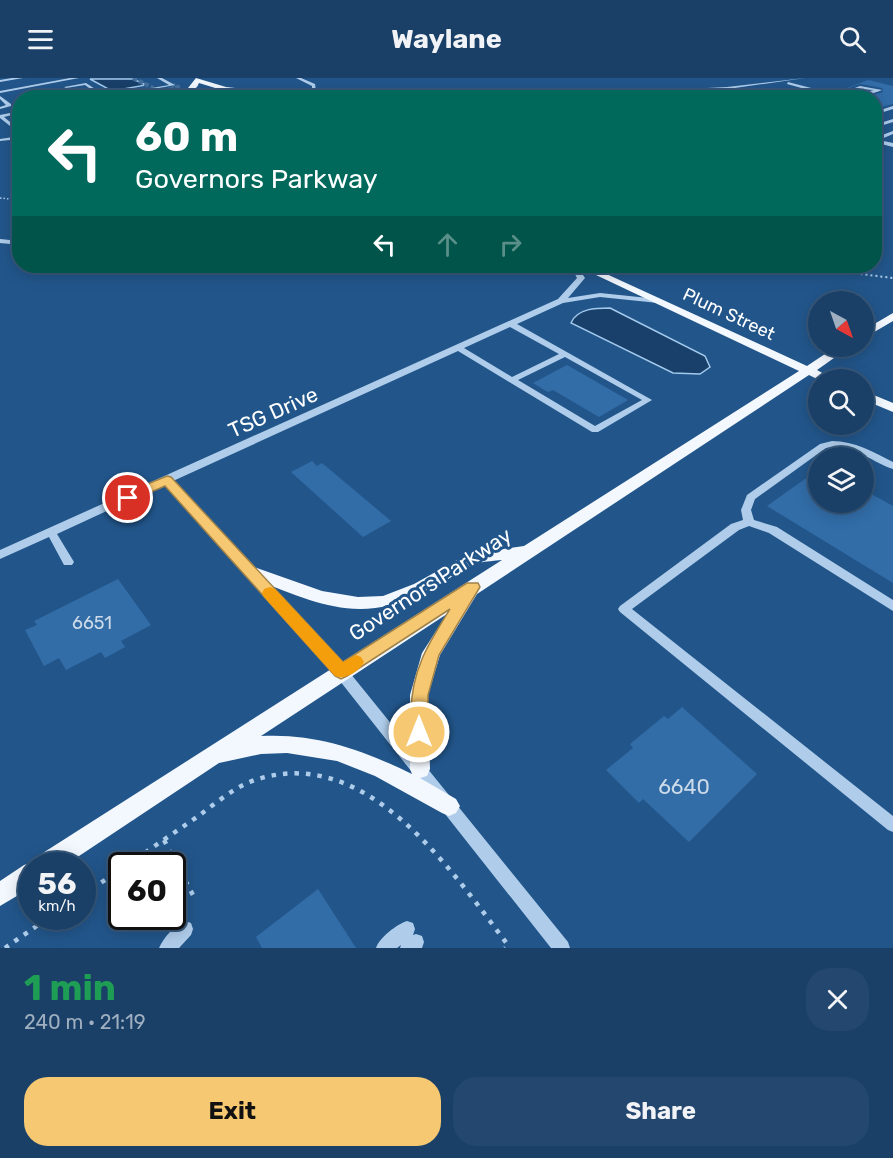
<!DOCTYPE html>
<meta charset="utf-8">
<style>
body{margin:0;font-family:Rubik,sans-serif;background:#23476e;color:#f1f3f6;height:100vh;display:flex;flex-direction:column;font-size:22px;white-space:nowrap}
*{box-sizing:border-box;margin:0}
p{font-size:20px;color:#9fafc0}
.icon{flex:none;width:33px;height:33px;fill:none;stroke:currentColor;stroke-width:2;stroke-linecap:round;stroke-linejoin:round}
.map{position:relative;height:870px;overflow:hidden}
.drawer{display:flex;flex-direction:column;background:#1a4068;flex:1}
.drawer>*{flex:none}
.hud{position:absolute;left:12px;top:12px;width:870px;height:183px;border-radius:24px;box-shadow:0 3px 15px #0003,0 0 0 2px #38597c;background:#00695c;color:#fff;overflow:hidden}
.needle{width:39px;rotate:140deg}
.tools{position:absolute;left:808px;top:213px;display:grid;gap:12px}
.tools a{display:grid;place-items:center;width:66px;height:66px;border-radius:50%;background:#1a4068;box-shadow:0 3px 15px #0003,0 0 0 2px #38597c;font-size:30px}
.speed{position:absolute;left:18px;top:774px;display:flex;gap:12px;font-size:30px;font-weight:700;text-align:center}
.speed>*{display:grid;place-content:center;width:78px;height:78px;border-radius:50%;background:#1a4068;box-shadow:0 3px 15px #0003,0 0 0 2px #38597c;line-height:1}
.speed small{font-size:15px;font-weight:400}
.speed .limit{border:3px solid #111;border-radius:9px;background:#fff;color:#111}
.pin{position:absolute;display:grid;place-items:center;width:51px;height:51px;color:#fff;margin:-26px;border:3px solid #fff;border-radius:50%;box-shadow:0 2px 6px #0007}
.me{position:absolute;width:66px;margin:-33px;rotate:0deg;stroke-linejoin:round;filter:drop-shadow(0 0 4px #0008)}
.turn{display:flex;align-items:center;gap:21px;height:126px;padding:0 24px;font-size:27px}
.turn .icon{width:78px;height:78px;stroke-width:2.5}
.turn b{display:block;font-size:42px;line-height:51px}
.lanes{display:flex;align-items:center;height:57px;padding:0 24px;background:#0003;justify-content:center;gap:30px;direction:ltr}
.lanes .off{opacity:.35}
.round{display:grid;place-items:center;flex:none;width:63px;height:63px;border-radius:24px;background:#23476e}
.summary{display:flex;align-items:center;justify-content:space-between;height:102px;padding:0 24px}
h1{font-size:36px;font-weight:700;line-height:45px;color:#1e9e55}
.primary-button{display:flex;gap:12px;margin-top:auto;padding:12px 24px}
.primary-button a{flex:1;height:69px;border-radius:24px;background:#f6c871;color:#111;font-size:24px;font-weight:700;line-height:69px;text-align:center}
.primary-button a+a{background:#23476e;color:#f1f3f6}
header{display:flex;justify-content:space-between;align-items:center;height:78px;padding:0 24px;background:#1a4068;font-size:27px;font-weight:700}
.map>svg:first-child{display:block}
.water{fill:#18406a;stroke:#a3c9ec;stroke-width:1.5}
.building{fill:#326da8}
.lines{fill:none;stroke-linecap:round;stroke-linejoin:round}
.minor-tunnel{stroke:#436f9c;stroke-width:4.5;stroke-dasharray:4.5 2;stroke-linecap:butt}
.path-far2{stroke:#afcdeb;stroke-width:1.5;stroke-dasharray:1.5 2;stroke-linecap:butt}
.path-far1{stroke:#afcdeb;stroke-width:2;stroke-dasharray:2 3;stroke-linecap:butt}
.path{stroke:#afcdeb;stroke-width:4.5;stroke-dasharray:4.5 7;stroke-linecap:butt}
.minor{fill:#afcdeb;fill-rule:evenodd}
.major{fill:#f3f8fe;fill-rule:evenodd}
.route{fill:#f6c871;stroke:#a08249;stroke-width:1.5}
.slow{fill:#f59e0b}
.labels{text-anchor:middle;dominant-baseline:central;stroke-width:6;stroke-linejoin:round;paint-order:stroke}
.far-street-label{font-size:18px;fill:#fff;stroke:#22568b}
.number-label{font-size:18px;fill:#ccdae9}
.street-label{font-size:21px;fill:#fff;stroke:#22568b}
.near-number-label{font-size:21px;fill:#ccdae9}
</style>
<header><svg class="icon" aria-label="menu" viewBox="0 0 24 24"><path d="M4 6h16M4 12h16M4 18h16"/></svg>Waylane<svg class="icon" aria-label="search" viewBox="0 0 24 24"><circle cx="10" cy="10" r="6"/><path d="M15 15l6 6"/></svg></header>
<div class="map">
<svg width="893" height="870" viewBox="0 0 893 870">
<rect width="100%" height="100%" fill="#22568b"/>
<g class="water">
<polygon points="90,1 133,1 146,7 112,13"/>
<path d="M610 230 705 278 710 289 700 296 673 295 571 245C577 230 597 230 610 230Z"/>
</g>
<g class="building">
<polygon points="868,2 893,8 893,26 874,31 874,20 863,20 883,14 882,10 860,6 846,11 845,13 847,16 836,14"/>
<polygon points="567,287 628,322 599,339 553,312 548,314 533,305"/>
<polygon points="312,383 317,388 322,385 391,443 363,459 291,394"/>
<polygon points="819,391 819,424 864,424 864,412 893,428 893,505 767,428"/>
<polygon points="118,501 151,547 121,563 125,569 105,580 101,574 66,592 59,580 44,588 25,552 37,547 34,543"/>
<polygon points="682,629 757,696 689,764 643,721 639,725 606,692 633,670 630,666 664,638 668,641"/>
<polygon points="318,811 356,870 262,870 256,859"/>
</g>
<g class="lines">
<g class="minor-tunnel">
<polyline points="133,0 153,10"/>
<polyline points="143,12 168,12 178,9 173,7"/>
</g>
<polyline class="path-far2" points="0,120 20,122"/>
<polyline class="path-far1" points="796,188 893,200"/>
<g class="path">
<polyline points="164,762 195,821"/>
<path d="M126 788C150 771 174 755 197 739 215 726 234 709 255 702 367 665 450 791 508 867L505 870"/>
<polyline points="82,817 122,791"/>
<polyline points="5,870 51,838"/>
</g>
<g class="minor">
<polygon points="12,0 23,0 0,4 0,2"/>
<polygon points="70,0 79,0 0,15 0,13"/>
<polygon points="157,0 162,0 175,7 138,14 140,12 169,7"/>
<polygon points="296,0 301,0 315,6 316,13 646,13 727,9 805,0 728,11 752,20 744,20 724,11 646,15 224,16 125,20 224,14 312,14 312,8"/>
<path d="M788 4 846 19 852 17 847 13 860 8 882 12C847 26 821 15 787 6ZM857 11 874 12 856 16 852 14Z"/>
<polygon points="86,5 109,20 103,20 99,17 72,20 96,15 85,7 66,10 64,9"/>
<polygon points="0,18 11,26 11,28 0,31 0,29 6,27 0,21"/>
<polygon points="893,28 893,31 874,37 874,34"/>
<polygon points="20,33 20,35 4,39 20,52 20,56 0,40 0,37"/>
<polygon points="893,41 893,44 874,50 874,47"/>
<polygon points="893,53 893,56 879,62 893,65 893,69 874,64 874,60"/>
<polygon points="20,58 20,61 0,63 0,61"/>
<polygon points="0,161 20,163 20,167 0,165"/>
<path d="M571 188H577L585 200 568 220 600 215 658 221 662 223 658 225 600 219 563 225 517 246 652 322 598 354H592L458 273 173 403 346 590 568 864 570 870H551L336 598 165 406 57 456 74 484 72 487H64L49 459 0 481V472L558 221 577 200ZM510 249 559 276 512 299 464 270ZM565 279 642 322 595 348 518 302Z"/>
<path d="M832 363C855 363 873 374 893 384V391C870 383 852 365 826 370L755 421 751 432 754 442 777 449 893 522V533L769 455 749 448 739 452 632 531 893 738V754L888 752 620 534 618 531 620 528 731 446 743 442 741 432 747 417 820 366Z"/>
<path d="M185 843 191 845 193 851 191 857 179 870H159C163 860 175 847 185 843Z"/>
<path d="M407 843 413 845 415 851 413 857 416 856 422 858 424 864 422 870H400L401 867 397 870H376C380 859 396 847 407 843Z"/>
</g>
<g class="major">
<polygon points="196,0 226,9 281,15 278,17 225,13 199,5 197,9 190,14 150,20 144,18 188,10"/>
<polygon points="179,16 207,18 210,20 177,19"/>
<path d="M577 188H589L807 288 837 268H851L817 292 835 302H819L809 297 477 516 440 577 428 617 430 691 427 698 420 700 456 721 460 728 456 735 449 738 442 735 375 698 337 683 287 675 261 676 219 685 64 788H32V809L0 828V803L24 787 33 784 35 780 502 482C494 483 486 483 479 485 461 490 443 506 426 514 355 549 313 523 245 498L243 494 245 490 251 488 322 513 358 519 383 518 414 506 468 476 524 468 799 293ZM447 536 422 575 410 617V691L412 696C363 672 316 655 261 658Z"/>
<polygon points="893,235 893,243 864,260 864,252"/>
<polygon points="864,313 893,325 893,334 864,322"/>
</g>
</g>
<path class="route" d="M167 398 171 399 343 584 467 505H478L480 509 439 577 428 617V654L426 660 419 662 413 660C410 652 411 645 411 636 411 593 428 566 450 531L347 598 341 601 335 598 165 408 128 424 121 420 123 416Z"/>
<path class="slow" d="M270 509 275 511 343 584 356 577 361 579 364 584C359 594 345 602 335 598L264 519 262 515 264 511Z"/>
<g class="labels">
<g class="far-street-label">
<text transform="translate(729 236) rotate(25)">Plum Street</text>
</g>
<g class="number-label">
<text x="92" y="545">6651</text>
</g>
<g class="street-label">
<text transform="translate(273 334) rotate(-24)">TSG Drive</text>
<text transform="translate(430 506) rotate(-33)">Governors Parkway</text>
</g>
<g class="near-number-label">
<text x="684" y="708">6640</text>
</g>
</g>
</svg>
<div class="tools">
<a><svg class="needle" viewBox="-14 -14 28 28"><path d="M0-13l5 13h-10z" fill="#e53935"/><path d="M0 13l5-13h-10z" fill="#9fafc0"/></svg></a>
<a><svg class="icon" aria-label="search" viewBox="0 0 24 24"><circle cx="10" cy="10" r="6"/><path d="M15 15l6 6"/></svg></a>
<a><svg class="icon" aria-label="layers" viewBox="0 0 24 24"><path d="M12 4l9 5-9 5-9-5zM3 14l9 5 9-5"/></svg></a>
</div>
<div class="speed"><div>56<small>km/h</small></div><div class="limit">60</div></div>
<div class="pin" style="left:128px;top:420px;background:#d93025"><svg class="icon" aria-label="arrive" viewBox="0 0 24 24"><path d="M6 21V4h12l-3 4 3 4H6"/></svg></div>
<svg class="me" style="left:419px;top:654px" viewBox="-20 -20 40 40"><circle r="17" fill="#f6c871" stroke="#fff" stroke-width="3"/><path d="M0-11L8 9 0 5-8 9z" fill="#fff"/></svg>
<div class="hud">
<div class="turn"><svg class="icon" aria-label="left" viewBox="0 0 24 24"><path d="M17 20v-9H6M10 6l-5 5 5 5"/></svg><div><b>60 m</b>Governors Parkway</div></div>
<div class="lanes"><svg class="icon" aria-label="left" viewBox="0 0 24 24"><path d="M17 20v-9H6M10 6l-5 5 5 5"/></svg><svg class="icon off" aria-label="ahead" viewBox="0 0 24 24"><path d="M12 20V5M6 11l6-6 6 6"/></svg><svg class="icon off" aria-label="right" viewBox="0 0 24 24"><path d="M7 20v-9h11M14 6l5 5-5 5"/></svg></div>
</div>
</div>
<section class="drawer">
<div class="summary"><div><h1>1 min</h1><p>240 m · 21:19</p></div><a class="round"><svg class="icon" aria-label="close" viewBox="0 0 24 24"><path d="M6 6l12 12M18 6L6 18"/></svg></a></div>
<div class="primary-button"><a>Exit</a><a>Share</a></div>
</section>
